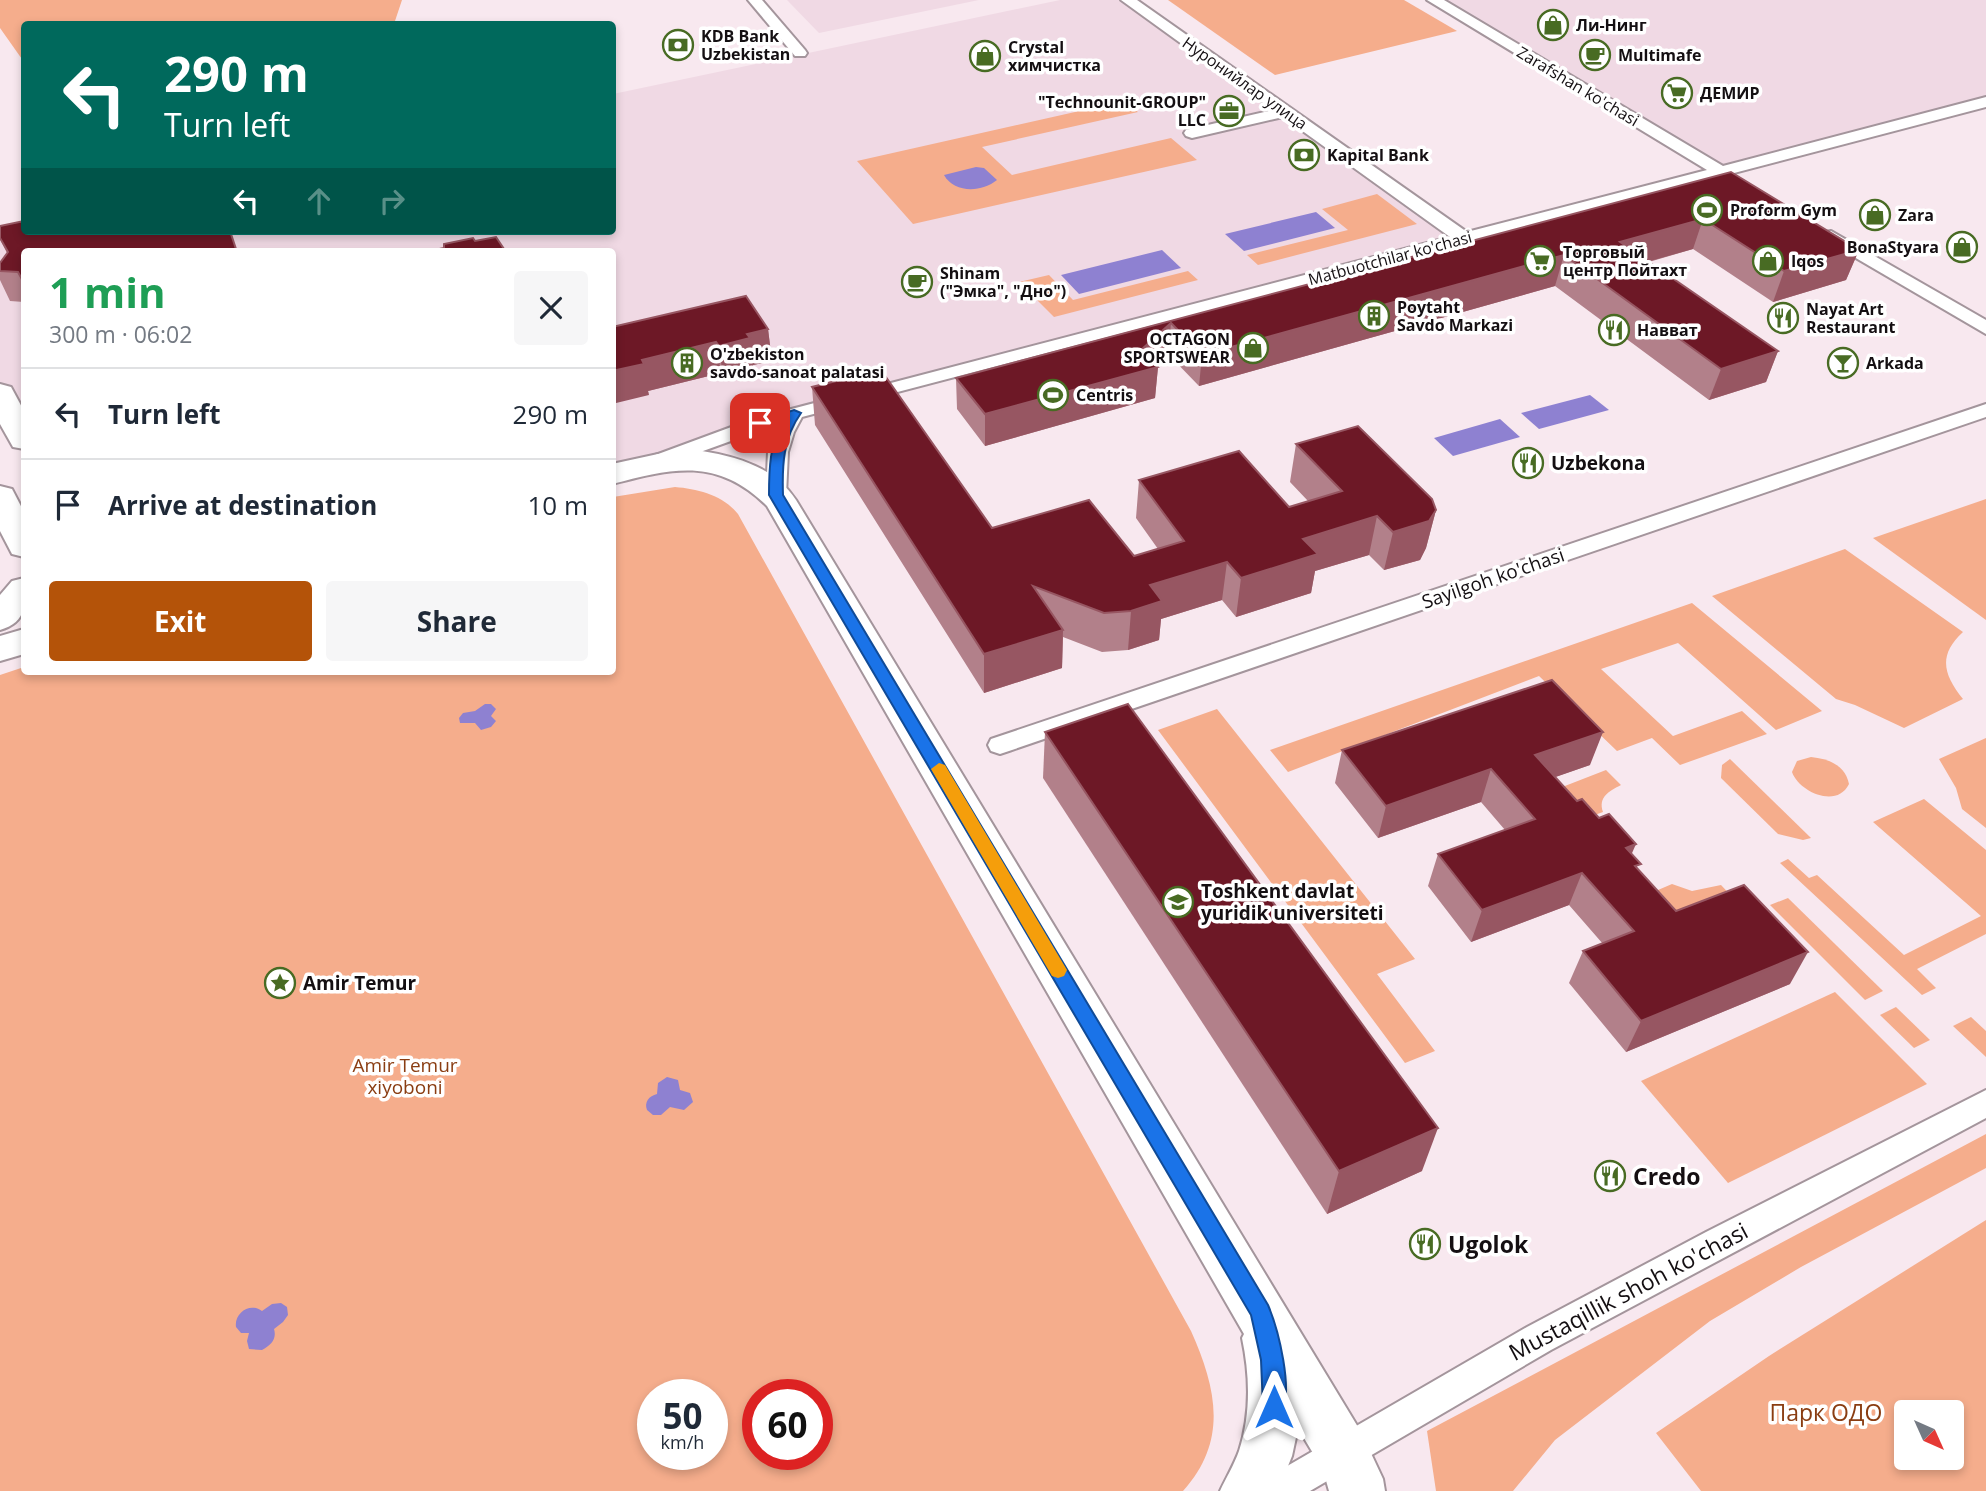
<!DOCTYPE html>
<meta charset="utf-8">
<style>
body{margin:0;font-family:"Open Sans",sans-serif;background:#f6f6f7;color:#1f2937;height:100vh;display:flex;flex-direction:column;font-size:26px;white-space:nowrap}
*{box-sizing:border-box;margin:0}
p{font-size:23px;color:#747a83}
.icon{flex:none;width:38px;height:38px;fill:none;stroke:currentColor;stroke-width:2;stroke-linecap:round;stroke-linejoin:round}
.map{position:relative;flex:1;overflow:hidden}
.side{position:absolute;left:21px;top:248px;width:595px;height:427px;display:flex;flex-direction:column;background:#fff;border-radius:7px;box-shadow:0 4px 10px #0003}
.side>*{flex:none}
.hud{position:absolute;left:21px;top:21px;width:595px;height:214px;border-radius:7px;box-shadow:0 4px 10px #0003;background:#00695c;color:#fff;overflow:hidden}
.needle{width:46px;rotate:135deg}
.fabs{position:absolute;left:1894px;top:1400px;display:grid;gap:14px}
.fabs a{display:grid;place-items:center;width:70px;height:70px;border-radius:7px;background:#fff;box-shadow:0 4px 10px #0003;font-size:35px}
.speed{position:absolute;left:637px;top:1379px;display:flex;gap:14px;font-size:35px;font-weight:700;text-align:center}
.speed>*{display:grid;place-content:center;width:91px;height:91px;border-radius:50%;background:#fff;box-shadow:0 4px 10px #0003;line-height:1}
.speed small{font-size:18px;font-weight:400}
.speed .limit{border:10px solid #d22;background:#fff;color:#111}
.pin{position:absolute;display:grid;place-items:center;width:60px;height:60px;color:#fff;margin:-30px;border-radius:14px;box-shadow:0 4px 10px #0006}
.me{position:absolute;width:77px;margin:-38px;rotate:0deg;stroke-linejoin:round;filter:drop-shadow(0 0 5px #0008)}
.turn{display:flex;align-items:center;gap:24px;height:147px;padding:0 28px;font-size:32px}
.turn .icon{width:91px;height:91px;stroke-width:2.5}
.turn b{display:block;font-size:49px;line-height:60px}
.lanes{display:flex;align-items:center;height:66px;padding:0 28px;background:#0003;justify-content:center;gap:35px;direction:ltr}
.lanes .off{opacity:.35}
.round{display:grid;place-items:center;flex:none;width:74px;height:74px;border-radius:7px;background:#f6f6f7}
.overview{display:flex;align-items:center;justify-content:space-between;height:119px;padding:0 28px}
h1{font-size:42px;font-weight:700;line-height:52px;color:#1e9e55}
.action{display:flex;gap:14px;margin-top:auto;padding:14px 28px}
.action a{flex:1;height:80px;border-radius:7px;background:#b45309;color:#fff;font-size:28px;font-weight:700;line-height:80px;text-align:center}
.action a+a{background:#f6f6f7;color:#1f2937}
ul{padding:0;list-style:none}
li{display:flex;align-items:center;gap:21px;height:91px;padding:0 28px;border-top:2px solid #e0e1e3}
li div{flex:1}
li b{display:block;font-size:26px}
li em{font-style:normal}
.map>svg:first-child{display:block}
.built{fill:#f0d9e4}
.green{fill:#f5ad8c;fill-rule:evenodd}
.water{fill:#8e81d1}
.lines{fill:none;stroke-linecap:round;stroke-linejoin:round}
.street-casing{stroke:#a4959c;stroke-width:4}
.primary-casing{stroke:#a4959c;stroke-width:4}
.street{fill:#fff;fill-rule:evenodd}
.primary{fill:#fff;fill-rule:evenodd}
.wall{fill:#b2808a}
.shaded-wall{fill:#975662}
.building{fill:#6d1826;stroke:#975662;stroke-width:2}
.route{fill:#1a73e8;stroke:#114b97;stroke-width:2}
.slow{fill:#f59e0b}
.labels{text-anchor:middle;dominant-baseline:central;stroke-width:7;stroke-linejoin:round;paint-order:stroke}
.far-poi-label{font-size:16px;font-weight:bold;fill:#140f12;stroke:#fff;text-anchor:start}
.far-street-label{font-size:16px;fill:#140f12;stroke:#fff}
.poi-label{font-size:19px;font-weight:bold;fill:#140f12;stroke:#fff;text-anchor:start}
.street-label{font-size:19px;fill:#140f12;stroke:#fff}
.park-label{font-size:19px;fill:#8a3d12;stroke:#fff}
.near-poi-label{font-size:23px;font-weight:bold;fill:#140f12;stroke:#fff;text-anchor:start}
.near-street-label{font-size:23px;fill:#140f12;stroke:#fff}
.near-park-label{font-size:23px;fill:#8a3d12;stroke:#fff}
</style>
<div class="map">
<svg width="1986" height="1491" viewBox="0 0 1986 1491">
<rect width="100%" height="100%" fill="#f8e8ef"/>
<g class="built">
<polygon points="787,0 979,0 819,33"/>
<polygon points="1060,0 1128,0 1465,239 902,385 613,474 612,252 24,252 24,440 0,393 0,237 26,231 612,231 613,94"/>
<polygon points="1434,0 1986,0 1986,102 1722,172"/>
</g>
<g class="green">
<polygon points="0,0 402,0 394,24 24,24 24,62 0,28"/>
<polygon points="1168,0 1404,0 1457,31 1275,75"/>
<polygon points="1124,101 1138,112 982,147 1012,175 1171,138 1197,160 913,224 857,161"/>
<polygon points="1377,194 1417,224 1258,265 1247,255 1348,230 1322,209"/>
<polygon points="1188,271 1198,280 1054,317 1019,282 1049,275 1073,300"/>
<path d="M675 487C698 489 723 495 738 514L1191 1331C1216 1387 1229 1440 1183 1491H0V675L24 667V672H612L613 497ZM653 1395H712V1454H653ZM758 1395H817V1454H758Z"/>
<polygon points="1986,499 1986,620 1873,538"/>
<path d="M1845 549 1963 632C1938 655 1943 674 1963 699L1904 728 1855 705 1836 699 1712 596Z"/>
<polygon points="1692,603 1822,711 1776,730 1678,643 1601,669 1673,736 1742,711 1767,734 1680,765 1652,738 1617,751 1539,676 1288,772 1270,750"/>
<polygon points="1217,709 1415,959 1377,974 1435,1051 1405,1063 1158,730"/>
<polygon points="1986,738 1986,828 1962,809 1956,788 1939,759"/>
<path d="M1811 757C1829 759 1845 765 1849 784 1837 809 1799 792 1792 772L1797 761Z"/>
<polygon points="1730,759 1811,838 1803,840 1778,834 1721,778 1722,765"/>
<path d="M1606 770 1621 785C1609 791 1598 797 1603 812L1581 820 1552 791Z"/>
<polygon points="1924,799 1986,850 1986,934 1917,969 1936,988 1922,995 1780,863 1788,859 1809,878 1817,875 1904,955 1981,916 1873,822"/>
<polygon points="1672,884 1692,891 1721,885 1739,904 1681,928 1651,893"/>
<polygon points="1788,898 1883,991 1865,1000 1770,905"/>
<polygon points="1835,992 1927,1084 1728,1183 1641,1081"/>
<polygon points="1896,1007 1930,1040 1914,1048 1880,1015"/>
<polygon points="1971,1017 1986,1031 1986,1057 1953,1026"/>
<polygon points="1986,1134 1986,1168 1801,1267 1710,1321 1555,1440 1513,1491 1436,1491 1427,1431"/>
<path d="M1986 1220V1491H1701L1656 1433 1769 1356ZM1906 1412H1951V1458H1906Z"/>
</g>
<g class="water">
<path d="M976 167 984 168 997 180C981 193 954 193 944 175Z"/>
<polygon points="1316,212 1335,228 1244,251 1225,234"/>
<polygon points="1162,250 1181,268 1079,294 1061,275"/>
<polygon points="1590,395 1609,410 1539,429 1521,413"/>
<polygon points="1500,419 1520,437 1453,456 1434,438"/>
<polygon points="485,704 491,704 496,709 491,716 496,721 491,727 481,730 475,723 460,723 459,718 463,713 475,711"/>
<path d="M667 1077 678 1080 680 1090 690 1093 693 1102 684 1110 670 1107 661 1115H653L647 1110C644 1102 649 1096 657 1094L658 1083Z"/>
<path d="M281 1303 287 1307 288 1315 283 1322 274 1329C277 1339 271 1345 262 1350L249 1349 247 1341 249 1333H241L236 1327C234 1313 250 1302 262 1311L272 1304Z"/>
</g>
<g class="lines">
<g class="street-casing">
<g id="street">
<polygon points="748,0 762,0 805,50 807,53 805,56 795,56"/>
<polygon points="1121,0 1137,0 1467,232 1707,170 1427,0 1444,0 1723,166 1986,97 1986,107 802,417 794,432 788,452 786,495 783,500 769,500 766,495 768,452 778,424 656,468 642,468 639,464 642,460 753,419 1450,237 1283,117 1192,138 1186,136 1184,133 1186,130 1273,110"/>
<polygon points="1831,231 1986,320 1986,334 1825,240 1822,236 1825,232"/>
<polygon points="1986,404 1986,417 1009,751 1000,754 991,751 988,745 991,739"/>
<polygon points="1986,1090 1986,1118 1551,1350 1310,1491 1259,1491 1265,1479 1527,1327 1706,1232"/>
</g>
</g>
<g class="primary-casing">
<g id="primary">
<polygon points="0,384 11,387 24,411 24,449 13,447 0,424"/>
<path d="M702 451C739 457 775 468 796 500L1361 1432 1383 1479 1385 1491H1329L1323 1470 1298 1428 1292 1456 1278 1491H1220C1226 1478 1234 1465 1239 1451 1251 1414 1250 1376 1242 1338L1244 1334 767 506C717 457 674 468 612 484V464L658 454Z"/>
<polygon points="0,486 12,489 24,512 24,557 12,554 0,531"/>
<path d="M24 578C26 602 28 622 0 630V595L12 581Z"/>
<polygon points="24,629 24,654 0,661 0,636"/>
</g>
</g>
<use href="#street" class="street"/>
<use href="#primary" class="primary"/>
</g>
<g class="wall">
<polygon points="1731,172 1859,250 1846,280 1773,302 1693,249 1649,262 1778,351 1766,382 1709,400 1555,286 1199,386 1168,354 1156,365 1158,367 1155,398 985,446 957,409 956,378"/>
<polygon points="0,226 24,252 24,302 10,301 0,280 0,263 7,253 0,239"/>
<polygon points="612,327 768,329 772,361 753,365 754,370 723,377 721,373 648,391 649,395"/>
<polygon points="812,387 992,528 1134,556 1158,549 1136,518 1139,480 1289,507 1308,501 1290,482 1296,444 1436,510 1426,548 1420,560 1384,570 1369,555 1315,571 1311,593 1236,617 1222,600 1161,619 1159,640 1128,650 1102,652 1063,637 1062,668 984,693 815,425"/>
<polygon points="1045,732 1422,1171 1327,1214 1043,778"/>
<polygon points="1342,750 1590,765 1555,777 1577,801 1632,854 1638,870 1676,911 1790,984 1626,1052 1569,983 1583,951 1603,944 1569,905 1471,942 1428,886 1438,854 1505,830 1481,802 1378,838 1335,783"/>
</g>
<g class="shaded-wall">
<polygon points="1703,219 1693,249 1611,272 1620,242"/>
<polygon points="230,231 244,231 231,234"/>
<polygon points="1859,250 1846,280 1773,302 1784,271"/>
<polygon points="1564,255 1555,286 1199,386 1202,355"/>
<polygon points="1171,323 1168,354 1154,368 1158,367 1155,398 985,446 985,414"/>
<polygon points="768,329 772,361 753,365 754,370 723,377 719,346 747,334"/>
<polygon points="716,342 721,373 648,391 649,395 612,404 612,371 642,360"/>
<polygon points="1778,351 1766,382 1709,400 1721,369"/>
<polygon points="1436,510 1426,548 1420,560 1384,570 1393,532"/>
<polygon points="1377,516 1369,555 1315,571 1311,593 1236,617 1241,578 1303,539"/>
<polygon points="1227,562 1222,600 1161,619 1159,640 1128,650 1131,611 1150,585"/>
<polygon points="1063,630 1062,668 984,693 984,654"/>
<polygon points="1603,732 1590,765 1524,788 1535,755"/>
<polygon points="1491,769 1481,802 1378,838 1386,806"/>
<polygon points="1636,844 1622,876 1626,848"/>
<polygon points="1582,873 1569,905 1471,942 1482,910"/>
<polygon points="1808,952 1790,984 1626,1052 1641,1021"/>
<polygon points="1438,1128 1422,1171 1327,1214 1339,1171"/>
</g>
<g class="building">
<polygon points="1731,172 1859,250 1784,271 1703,219 1620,242 1778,351 1721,369 1564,255 1202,355 1171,323 1142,349 1158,367 985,414 956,378"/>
<polygon points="24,221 24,231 230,231 237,252 24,252 24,283 18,272 0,271 0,263 8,252 0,238 0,226"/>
<polygon points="496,237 506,252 425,252 444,248 444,244 473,238 475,241"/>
<polygon points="746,296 768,329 747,334 750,338 719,346 716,342 642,360 644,364 612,371 612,327"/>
<polygon points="881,370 992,528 1089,500 1134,556 1184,541 1139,480 1239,451 1289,507 1342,491 1296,444 1358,426 1432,499 1436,510 1429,521 1393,532 1377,516 1303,539 1318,554 1241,578 1227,562 1150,585 1162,601 1131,611 1104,613 1033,586 1063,630 984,654 812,387"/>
<polygon points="1552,680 1603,732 1535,755 1577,801 1582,799 1599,818 1609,814 1636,844 1626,848 1641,864 1635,866 1676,911 1744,885 1808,952 1641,1021 1583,951 1634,931 1582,873 1482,910 1438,854 1535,819 1491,769 1386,806 1342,750"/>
<polygon points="1128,704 1438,1128 1339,1171 1045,732"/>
</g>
<path class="route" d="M794 410 801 413C783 438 782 466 783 495L1268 1305C1279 1331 1293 1389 1282 1415L1274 1418 1266 1415 1263 1407 1261 1360 1251 1315 769 495C769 469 770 444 782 421L760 427 754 423Z"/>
<polygon class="slow" points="939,763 945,765 1064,965 1067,970 1064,976 1058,978 1052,976 931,769"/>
<defs>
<g id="shop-ring" transform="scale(1.575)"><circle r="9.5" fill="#fff" stroke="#486b23" stroke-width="1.5"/><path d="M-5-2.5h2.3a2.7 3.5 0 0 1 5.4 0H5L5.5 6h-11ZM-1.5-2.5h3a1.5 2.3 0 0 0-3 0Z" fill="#486b23"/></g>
<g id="bank-ring" transform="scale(1.575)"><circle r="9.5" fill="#fff" stroke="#486b23" stroke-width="1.5"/><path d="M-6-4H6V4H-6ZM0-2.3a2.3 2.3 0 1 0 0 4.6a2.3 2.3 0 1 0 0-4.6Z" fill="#486b23"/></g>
<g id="cafe-ring" transform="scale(1.575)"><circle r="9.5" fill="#fff" stroke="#486b23" stroke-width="1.5"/><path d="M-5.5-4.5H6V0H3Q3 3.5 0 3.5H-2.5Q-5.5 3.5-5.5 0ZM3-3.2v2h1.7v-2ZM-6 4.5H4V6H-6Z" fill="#486b23"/></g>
<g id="supermarket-ring" transform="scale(1.575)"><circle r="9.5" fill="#fff" stroke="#486b23" stroke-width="1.5"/><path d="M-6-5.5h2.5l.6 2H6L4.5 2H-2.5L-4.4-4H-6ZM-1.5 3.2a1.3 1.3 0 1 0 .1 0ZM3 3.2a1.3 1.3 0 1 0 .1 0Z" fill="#486b23"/></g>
<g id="office-ring" transform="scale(1.575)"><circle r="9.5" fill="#fff" stroke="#486b23" stroke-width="1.5"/><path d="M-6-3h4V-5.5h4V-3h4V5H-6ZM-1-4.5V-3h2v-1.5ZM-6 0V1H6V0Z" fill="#486b23"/></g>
<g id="stadium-ring" transform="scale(1.575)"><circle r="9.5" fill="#fff" stroke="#486b23" stroke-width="1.5"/><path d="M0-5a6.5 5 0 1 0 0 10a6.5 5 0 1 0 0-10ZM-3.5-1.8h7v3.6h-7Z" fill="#486b23"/></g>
<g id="building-ring" transform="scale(1.575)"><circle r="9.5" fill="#fff" stroke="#486b23" stroke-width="1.5"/><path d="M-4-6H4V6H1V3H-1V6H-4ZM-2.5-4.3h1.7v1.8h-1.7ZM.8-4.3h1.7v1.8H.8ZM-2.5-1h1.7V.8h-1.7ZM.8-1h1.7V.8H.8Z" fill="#486b23"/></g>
<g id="restaurant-ring" transform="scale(1.575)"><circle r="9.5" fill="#fff" stroke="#486b23" stroke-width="1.5"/><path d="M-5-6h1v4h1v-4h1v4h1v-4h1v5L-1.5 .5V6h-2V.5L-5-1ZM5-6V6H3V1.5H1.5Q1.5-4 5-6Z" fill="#486b23"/></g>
<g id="bar-ring" transform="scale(1.575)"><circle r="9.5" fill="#fff" stroke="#486b23" stroke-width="1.5"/><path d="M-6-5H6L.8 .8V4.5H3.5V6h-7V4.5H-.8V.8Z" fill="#486b23"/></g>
<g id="university-ring" transform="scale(1.575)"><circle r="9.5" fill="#fff" stroke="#486b23" stroke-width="1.5"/><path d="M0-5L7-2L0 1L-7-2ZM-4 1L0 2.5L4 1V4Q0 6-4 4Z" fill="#486b23"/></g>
<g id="sight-ring" transform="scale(1.575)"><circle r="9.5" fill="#fff" stroke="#486b23" stroke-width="1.5"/><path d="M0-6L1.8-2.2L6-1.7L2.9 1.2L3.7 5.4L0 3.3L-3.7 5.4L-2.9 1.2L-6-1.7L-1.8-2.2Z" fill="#486b23"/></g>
</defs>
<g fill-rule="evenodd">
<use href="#shop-ring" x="1553" y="25"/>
<use href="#bank-ring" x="678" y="45"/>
<use href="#cafe-ring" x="1595" y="55"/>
<use href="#shop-ring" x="985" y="56"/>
<use href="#supermarket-ring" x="1677" y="93"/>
<use href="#office-ring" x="1229" y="111"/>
<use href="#bank-ring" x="1304" y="155"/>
<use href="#stadium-ring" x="1707" y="210"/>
<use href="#shop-ring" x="1875" y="215"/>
<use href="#shop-ring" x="1962" y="247"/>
<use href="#supermarket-ring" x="1540" y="261"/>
<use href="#shop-ring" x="1768" y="261"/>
<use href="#cafe-ring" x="917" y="282"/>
<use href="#building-ring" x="1374" y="316"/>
<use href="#restaurant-ring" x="1783" y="318"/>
<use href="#restaurant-ring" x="1614" y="330"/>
<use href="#shop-ring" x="1253" y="348"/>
<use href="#building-ring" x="687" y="363"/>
<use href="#bar-ring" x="1843" y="363"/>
<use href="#stadium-ring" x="1053" y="395"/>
<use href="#restaurant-ring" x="1528" y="463"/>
<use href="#university-ring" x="1178" y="902"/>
<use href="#sight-ring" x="280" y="983"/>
<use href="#restaurant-ring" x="1610" y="1176"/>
<use href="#restaurant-ring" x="1425" y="1244"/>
</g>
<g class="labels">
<g class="far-poi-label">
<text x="1576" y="25">Ли-Нинг</text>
<text x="701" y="36">KDB Bank<tspan x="701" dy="18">Uzbekistan</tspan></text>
<text x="1008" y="47">Crystal<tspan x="1008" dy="18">химчистка</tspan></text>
<text x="1618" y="55">Multimafe</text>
<text x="1700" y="93">ДЕМИР</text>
<text x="1206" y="102" text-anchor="end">"Technounit-GROUP"<tspan x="1206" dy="18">LLC</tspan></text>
<text x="1327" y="155">Kapital Bank</text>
<text x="1730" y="210">Proform Gym</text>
<text x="1898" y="215">Zara</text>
<text x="1939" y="247" text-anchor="end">BonaStyara</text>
<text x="1563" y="252">Торговый<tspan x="1563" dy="18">центр Пойтахт</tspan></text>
<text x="1791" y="261">Iqos</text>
<text x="940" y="273">Shinam<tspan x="940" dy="18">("Эмка", "Дно")</tspan></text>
<text x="1397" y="307">Poytaht<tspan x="1397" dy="18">Savdo Markazi</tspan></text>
<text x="1806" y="309">Nayat Art<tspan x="1806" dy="18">Restaurant</tspan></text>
<text x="1637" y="330">Навват</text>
<text x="1230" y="339" text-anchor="end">OCTAGON<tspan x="1230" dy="18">SPORTSWEAR</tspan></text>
<text x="710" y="354">O'zbekiston<tspan x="710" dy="18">savdo-sanoat palatasi</tspan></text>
<text x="1866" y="363">Arkada</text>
<text x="1076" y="395">Centris</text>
</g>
<g class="far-street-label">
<text transform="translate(1245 83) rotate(35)">Нуронийлар улица</text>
<text transform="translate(1578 86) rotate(31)">Zarafshan ko'chasi</text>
<text transform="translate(1390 258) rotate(-15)">Matbuotchilar ko'chasi</text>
</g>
<g class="poi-label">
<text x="1551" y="463">Uzbekona</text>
<text x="1201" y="891">Toshkent davlat<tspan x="1201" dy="22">yuridik universiteti</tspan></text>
<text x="303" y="983">Amir Temur</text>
</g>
<g class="street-label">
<text transform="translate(1493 578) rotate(-19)">Sayilgoh ko'chasi</text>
</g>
<g class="park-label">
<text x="405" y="1065">Amir Temur<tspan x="405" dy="22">xiyoboni</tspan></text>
</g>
<g class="near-poi-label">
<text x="1633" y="1176">Credo</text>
<text x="1448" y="1244">Ugolok</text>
</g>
<g class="near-street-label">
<text transform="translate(1628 1291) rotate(-28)">Mustaqillik shoh ko'chasi</text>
</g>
<g class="near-park-label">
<text x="1826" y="1412">Парк ОДО</text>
</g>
</g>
</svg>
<div class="fabs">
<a><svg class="needle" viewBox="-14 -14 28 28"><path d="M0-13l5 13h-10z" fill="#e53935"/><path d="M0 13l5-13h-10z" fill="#747a83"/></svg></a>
</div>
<div class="speed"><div>50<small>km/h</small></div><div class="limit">60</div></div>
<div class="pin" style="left:760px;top:423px;background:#d93025"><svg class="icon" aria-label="arrive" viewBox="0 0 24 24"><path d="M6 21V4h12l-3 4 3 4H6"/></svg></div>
<svg class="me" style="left:1274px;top:1407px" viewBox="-20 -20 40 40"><path d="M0-17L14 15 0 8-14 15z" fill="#1a73e8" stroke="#fff" stroke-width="4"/></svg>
<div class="hud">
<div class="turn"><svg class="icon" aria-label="left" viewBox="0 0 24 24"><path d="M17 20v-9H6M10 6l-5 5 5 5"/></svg><div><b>290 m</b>Turn left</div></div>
<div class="lanes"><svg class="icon" aria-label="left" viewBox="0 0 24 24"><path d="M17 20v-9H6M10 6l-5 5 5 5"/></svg><svg class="icon off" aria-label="ahead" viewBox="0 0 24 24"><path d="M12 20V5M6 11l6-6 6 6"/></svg><svg class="icon off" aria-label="right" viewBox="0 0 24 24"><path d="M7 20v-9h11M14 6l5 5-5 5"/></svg></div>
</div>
<section class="side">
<div class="overview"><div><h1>1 min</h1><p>300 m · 06:02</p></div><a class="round"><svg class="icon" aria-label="close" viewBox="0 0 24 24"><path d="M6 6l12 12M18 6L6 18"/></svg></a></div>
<ul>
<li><svg class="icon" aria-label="left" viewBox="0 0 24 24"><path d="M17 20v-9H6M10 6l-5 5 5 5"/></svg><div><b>Turn left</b></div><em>290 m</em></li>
<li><svg class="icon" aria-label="arrive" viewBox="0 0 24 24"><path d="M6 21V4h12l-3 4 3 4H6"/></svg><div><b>Arrive at destination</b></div><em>10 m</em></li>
</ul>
<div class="action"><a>Exit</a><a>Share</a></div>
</section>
</div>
